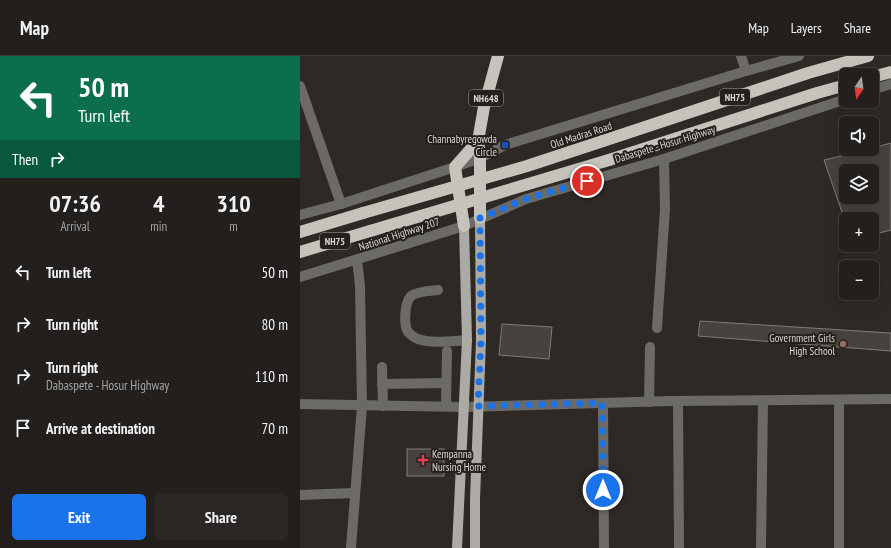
<!DOCTYPE html>
<meta charset="utf-8">
<style>
body{margin:0;font-family:"PT Sans Narrow",sans-serif;background:#2a2725;color:#f1f3f6;height:100vh;display:flex;flex-direction:column;font-size:15px;white-space:nowrap}
*{box-sizing:border-box;margin:0}
p{font-size:13px;color:#a2a2a3}
.icon{flex:none;width:22px;height:22px;fill:none;stroke:currentColor;stroke-width:2;stroke-linecap:round;stroke-linejoin:round}
.map{position:relative;flex:1;overflow:hidden}
.panel{display:flex;flex-direction:column;background:#221f1c;width:300px}
.panel>*{flex:none}
.hud{background:#0b6e4f;color:#fff;overflow:hidden}
.needle{width:26px;rotate:193deg}
.buttons{position:absolute;left:539px;top:12px;display:grid;gap:8px}
.buttons a{display:grid;place-items:center;width:40px;height:40px;border-radius:6px;background:#221f1c;box-shadow:0 4px 16px #0002,0 0 0 1px #3f3d3b;font-size:20px}
.pin{position:absolute;display:grid;place-items:center;width:34px;height:34px;color:#fff;margin:-17px;border:2px solid #fff;border-radius:50%;box-shadow:0 1px 4px #0007}
.me{position:absolute;width:44px;margin:-22px;rotate:0deg;stroke-linejoin:round;filter:drop-shadow(0 0 3px #0008)}
.turn{display:flex;align-items:center;gap:14px;height:84px;padding:0 12px;font-size:18px}
.turn .icon{width:52px;height:52px;stroke-width:2.5}
.turn b{display:block;font-size:28px;line-height:34px}
.then{display:flex;align-items:center;height:38px;padding:0 12px;background:#0003;gap:8px;font-size:15px}
.eta{display:flex;justify-content:space-evenly;align-items:center;height:68px;text-align:center}
.eta b{font-size:24px;font-weight:700;line-height:28px}
.primary-button{display:flex;gap:8px;margin-top:auto;padding:8px 12px}
.primary-button a{flex:1;height:46px;border-radius:6px;background:#1a73e8;color:#fff;font-size:16px;font-weight:700;line-height:46px;text-align:center}
.primary-button a+a{background:#2a2725;color:#f1f3f6}
ul{padding:0;list-style:none}
li{display:flex;align-items:center;gap:12px;height:52px;padding:0 12px}
li div{flex:1}
li b{display:block;font-size:15px}
li em{font-style:normal}
header{display:flex;align-items:center;gap:24px;box-sizing:border-box;height:56px;padding:0 20px;background:#221f1c;border-bottom:1px solid #3f3d3b}
header strong{font-size:19px}
nav{display:flex;gap:22px;margin-inline-start:auto;font-size:14px}
main{display:flex;flex:1;min-height:0}
.map>svg:first-child{display:block}
.building{fill:#48423e;stroke:#827b77;fill-rule:evenodd}
.lines{fill:none;stroke-linecap:round;stroke-linejoin:round}
.minor{stroke:#6b6a67;stroke-width:10}
.major{stroke:#acaaa4;stroke-width:10}
.highway{stroke:#c5c3bc;stroke-width:12}
.highway-bridge{stroke:#c5c3bc;stroke-width:12}
.route{stroke:#1a73e8;stroke-width:7;stroke-dasharray:0 12.6}
.transit-dot{fill:#1a4fb4;stroke:#24201c;stroke-width:1.5}
.education-dot{fill:#8d6e63;stroke:#24201c;stroke-width:1.5}
.health-dot{fill:#e0444e;stroke:#24201c;stroke-width:1.5}
.labels{text-anchor:middle;dominant-baseline:central;stroke-width:4;stroke-linejoin:round;paint-order:stroke}
.shield{fill:#24201c;stroke:#a4a19e;stroke-width:1}
.shield-label{font-size:10px;font-weight:bold;fill:#dbd8d5}
.street-label{font-size:11px;fill:#dbd8d5;stroke:#24201c}
.poi-label{font-size:11px;fill:#dbd8d5;stroke:#24201c;text-anchor:end}
</style>
<header>
<strong>Map</strong>
<nav><a>Map</a><a>Layers</a><a>Share</a></nav>
</header>
<main>
<section class="panel">
<div class="hud">
<div class="turn"><svg class="icon" aria-label="left" viewBox="0 0 24 24"><path d="M17 20v-9H6M10 6l-5 5 5 5"/></svg><div><b>50 m</b>Turn left</div></div>
<div class="then">Then<svg class="icon" aria-label="right" viewBox="0 0 24 24"><path d="M7 20v-9h11M14 6l5 5-5 5"/></svg></div>
</div>
<div class="eta">
<div><b>07:36</b><p>Arrival</p></div>
<div><b>4</b><p>min</p></div>
<div><b>310</b><p>m</p></div>
</div>
<ul>
<li><svg class="icon" aria-label="left" viewBox="0 0 24 24"><path d="M17 20v-9H6M10 6l-5 5 5 5"/></svg><div><b>Turn left</b></div><em>50 m</em></li>
<li><svg class="icon" aria-label="right" viewBox="0 0 24 24"><path d="M7 20v-9h11M14 6l5 5-5 5"/></svg><div><b>Turn right</b></div><em>80 m</em></li>
<li><svg class="icon" aria-label="right" viewBox="0 0 24 24"><path d="M7 20v-9h11M14 6l5 5-5 5"/></svg><div><b>Turn right</b><p>Dabaspete - Hosur Highway</p></div><em>110 m</em></li>
<li><svg class="icon" aria-label="arrive" viewBox="0 0 24 24"><path d="M6 21V4h12l-3 4 3 4H6"/></svg><div><b>Arrive at destination</b></div><em>70 m</em></li>
</ul>
<div class="primary-button"><a>Exit</a><a>Share</a></div>
</section>
<div class="map">
<svg width="591" height="492" viewBox="0 0 591 492">
<rect width="100%" height="100%" fill="#2e2925"/>
<g class="building">
<path d="M591 87V174L572 179V163H546V168L524 104 572 93V92ZM546 115H572V141H546Z"/>
<polygon points="400,265 591,277 591,295 398,280"/>
<polygon points="202,268 252,271 249,303 199,299"/>
<rect x="107" y="393" width="37" height="27"/>
</g>
<g class="lines">
<g class="minor">
<polyline points="441,0 446,15"/>
<polyline points="0,30 41,148"/>
<polyline points="572,34 591,28"/>
<polyline points="0,159 41,148 155,111 180,102 205,89 446,15 499,0"/>
<polyline points="0,221 164,170 226,143 364,103 546,43"/>
<path d="M138 234C129 235 118 235 111 240 105 246 103 268 108 276 110 278 115 282 118 283 132 288 152 285 167 284"/>
<polyline points="357,272 365,153 364,103"/>
<polyline points="82,311 83,350"/>
<polyline points="82,328 146,327"/>
<polyline points="378,345 379,492"/>
<polyline points="349,346 350,291"/>
<polyline points="303,347 304,492"/>
<polyline points="0,348 163,351 369,345 591,343"/>
<polyline points="146,350 147,295"/>
<polyline points="0,439 55,437"/>
<polyline points="51,492 62,350 60,230 57,204"/>
<polyline points="461,492 463,344"/>
<polyline points="539,492 539,344"/>
</g>
<g class="major">
<polyline points="157,492 167,284 164,170"/>
<polyline points="175,492 175,443 181,284 180,162"/>
</g>
<g class="highway">
<polyline points="572,21 591,16"/>
<polyline points="303,85 508,17 568,0"/>
<polyline points="309,104 517,37 546,29"/>
<polyline points="180,162 180,102 178,85 184,51 198,0"/>
<polyline points="164,170 155,111 178,85"/>
<polyline points="0,176 63,157"/>
<polyline points="0,196 70,175"/>
</g>
<g class="highway-bridge">
<polyline points="63,157 227,110 303,85"/>
<polyline points="70,175 309,104"/>
</g>
</g>
<g class="lines">
<polyline class="route" points="287,125 226,143 180,162 181,284 178,350 302,347 303,434"/>
</g>
<rect class="transit-dot" x="201" y="85" width="8" height="8" rx="2"/>
<circle class="education-dot" cx="543" cy="288" r="4"/>
<path class="health-dot" d="M121 398h4v4h4v4h-4v4h-4v-4h-4v-4h4z"/>
<g class="labels">
<g class="shield">
<rect x="420" y="33" width="30" height="16" rx="3"/>
<rect x="169" y="34" width="34" height="16" rx="3"/>
<rect x="20" y="177" width="30" height="16" rx="3"/>
</g>
<g class="shield-label">
<text x="435" y="41">NH75</text>
<text x="186" y="42">NH648</text>
<text x="35" y="185">NH75</text>
</g>
<g class="street-label">
<text transform="translate(281 79) rotate(-18)">Old Madras Road</text>
<text transform="translate(365 88) rotate(-17)">Dabaspete - Hosur Highway</text>
<text transform="translate(99 178) rotate(-18)">National Highway 207</text>
</g>
<g class="poi-label">
<text x="197" y="83">Channabyregowda<tspan x="197" dy="13">Circle</tspan></text>
<text x="535" y="282">Government Girls<tspan x="535" dy="13">High School</tspan></text>
<text x="132" y="398" text-anchor="start">Kempanna<tspan x="132" dy="13">Nursing Home</tspan></text>
</g>
</g>
</svg>
<div class="buttons">
<a><svg class="needle" viewBox="-14 -14 28 28"><path d="M0-13l5 13h-10z" fill="#e53935"/><path d="M0 13l5-13h-10z" fill="#a2a2a3"/></svg></a>
<a><svg class="icon" aria-label="sound" viewBox="0 0 24 24"><path d="M4 9h4l5-4v14l-5-4H4zM17 9q2 3 0 6"/></svg></a>
<a><svg class="icon" aria-label="layers" viewBox="0 0 24 24"><path d="M12 4l9 5-9 5-9-5zM3 14l9 5 9-5"/></svg></a>
<a>+</a>
<a>−</a>
</div>
<div class="pin" style="left:287px;top:125px;background:#d93025"><svg class="icon" aria-label="arrive" viewBox="0 0 24 24"><path d="M6 21V4h12l-3 4 3 4H6"/></svg></div>
<svg class="me" style="left:303px;top:434px" viewBox="-20 -20 40 40"><circle r="17" fill="#1a73e8" stroke="#fff" stroke-width="3"/><path d="M0-11L8 9 0 5-8 9z" fill="#fff"/></svg>
</div>
</main>
